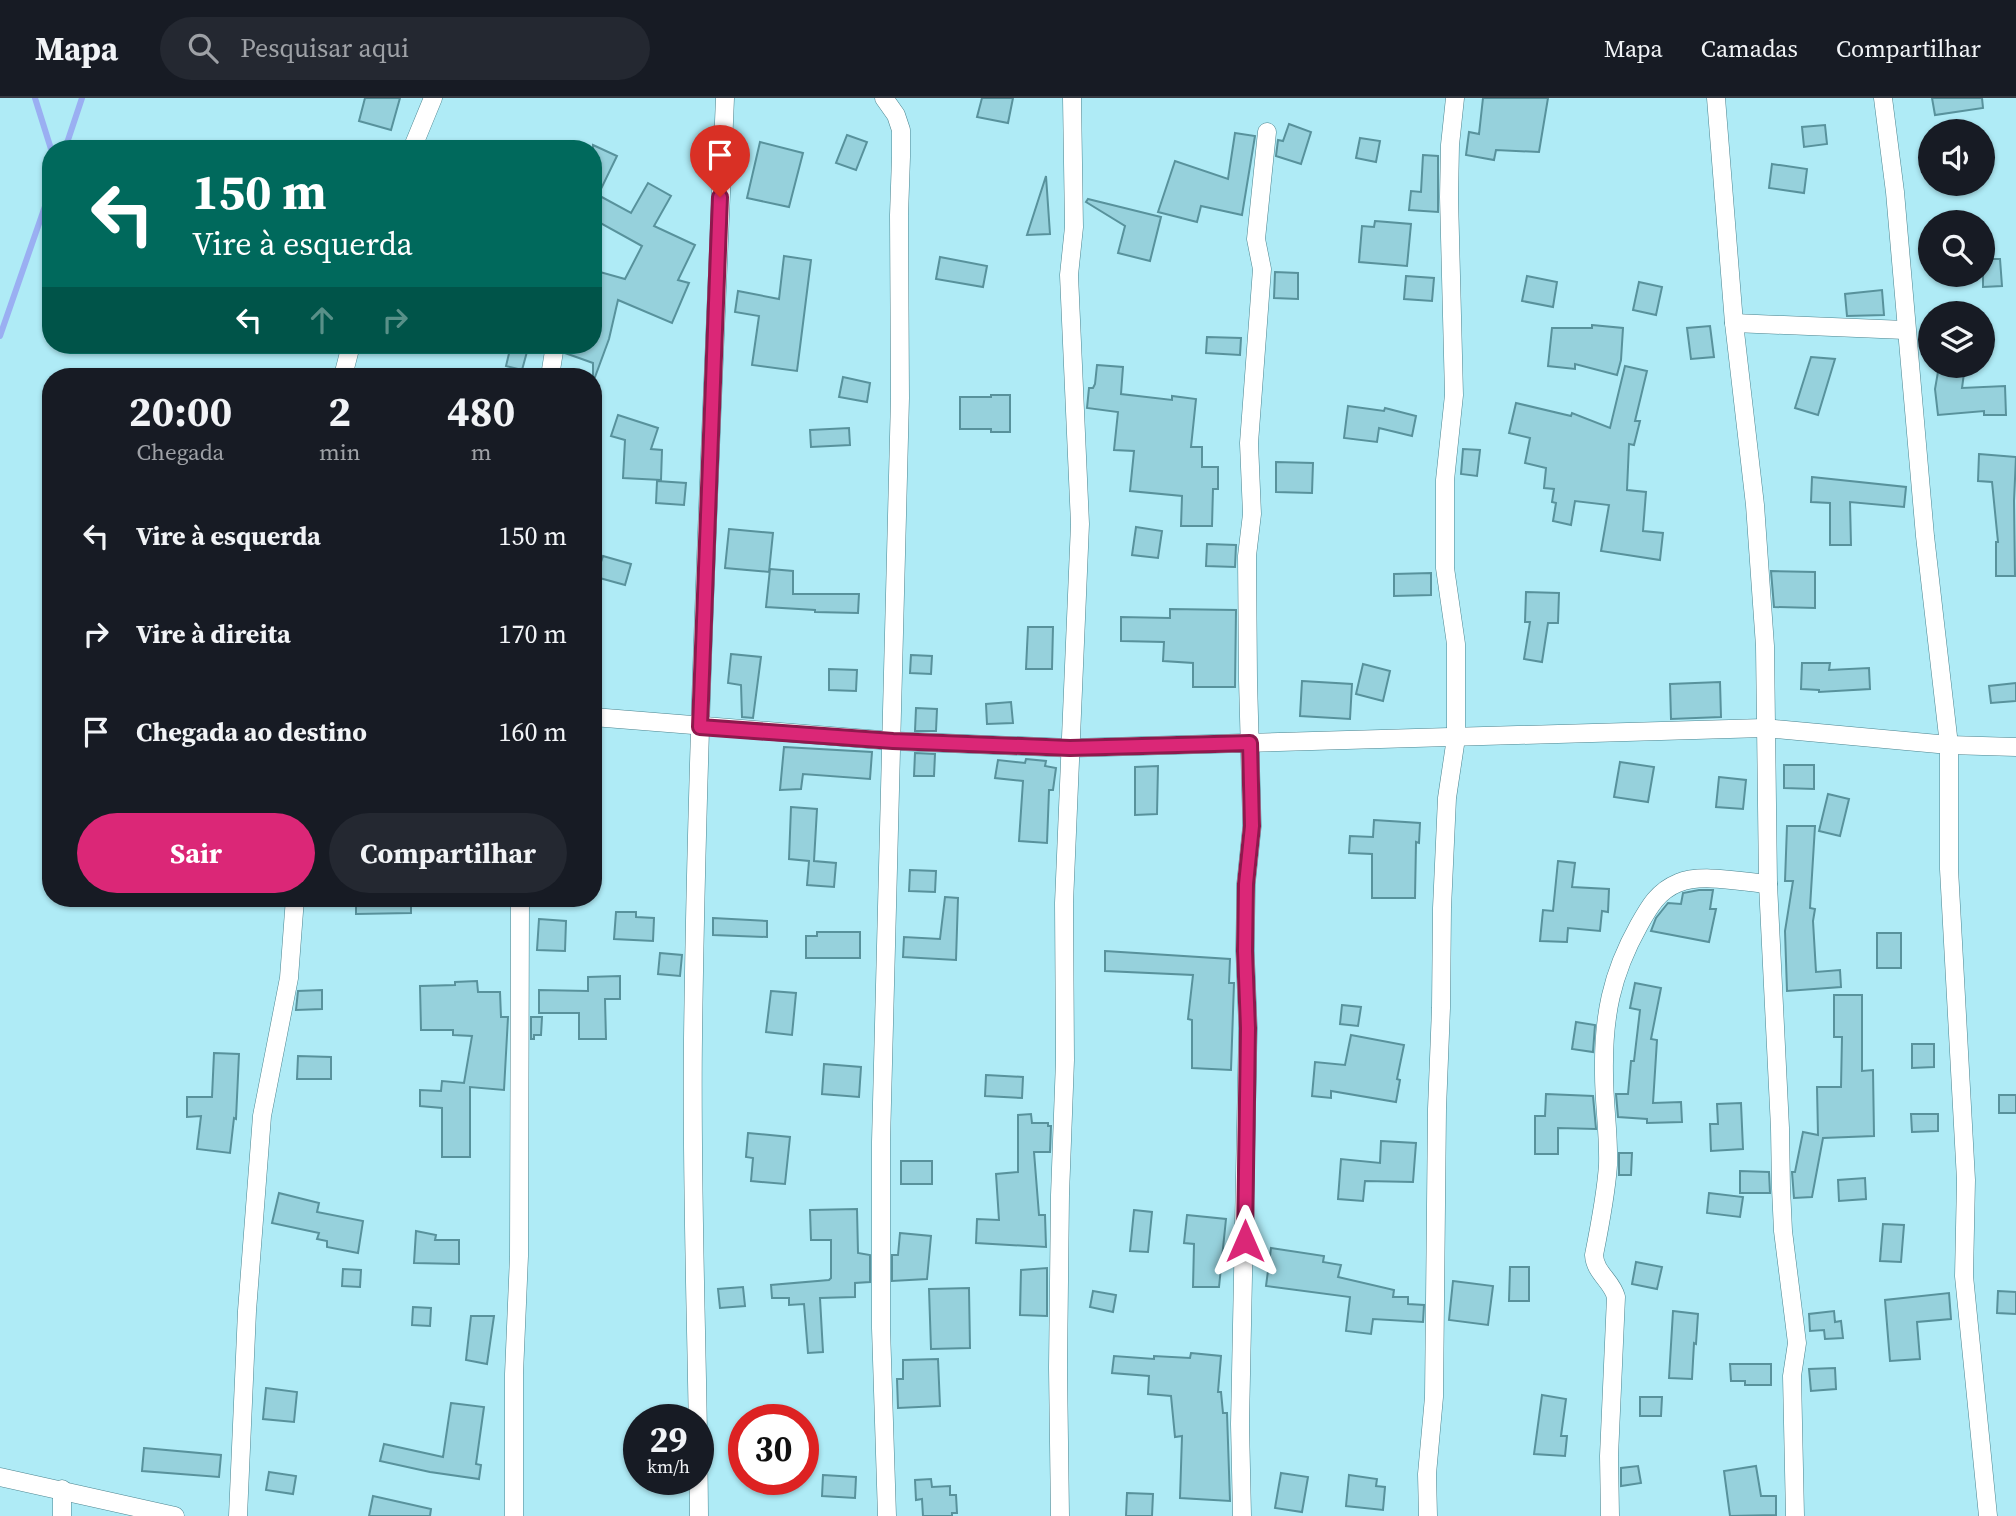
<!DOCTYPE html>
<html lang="pt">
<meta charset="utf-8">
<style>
body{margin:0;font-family:"Source Serif 4",serif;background:#242831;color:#f1f3f6;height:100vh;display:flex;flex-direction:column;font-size:26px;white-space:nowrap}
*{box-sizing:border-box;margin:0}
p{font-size:23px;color:#9ea1a6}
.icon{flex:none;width:38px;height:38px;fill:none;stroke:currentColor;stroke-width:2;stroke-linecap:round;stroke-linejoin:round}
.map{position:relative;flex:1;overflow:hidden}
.drawer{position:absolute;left:42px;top:270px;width:560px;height:539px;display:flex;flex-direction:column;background:#171b24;border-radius:28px;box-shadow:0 2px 5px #0004}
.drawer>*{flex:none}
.hud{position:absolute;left:42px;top:42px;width:560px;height:214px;border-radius:28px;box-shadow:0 2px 5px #0004;background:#00695c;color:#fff;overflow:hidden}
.tools{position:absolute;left:1918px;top:21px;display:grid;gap:14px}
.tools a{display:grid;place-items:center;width:77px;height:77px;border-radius:50%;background:#171b24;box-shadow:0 2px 5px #0004;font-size:35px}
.speed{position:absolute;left:623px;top:1306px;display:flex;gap:14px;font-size:35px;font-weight:700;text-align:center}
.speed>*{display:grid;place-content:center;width:91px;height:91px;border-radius:50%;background:#171b24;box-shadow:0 2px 5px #0004;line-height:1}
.speed small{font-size:18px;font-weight:400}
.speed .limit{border:10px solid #d22;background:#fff;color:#111}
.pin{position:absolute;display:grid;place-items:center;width:60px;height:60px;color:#fff;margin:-72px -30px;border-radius:50% 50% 50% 0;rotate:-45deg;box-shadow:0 0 7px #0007}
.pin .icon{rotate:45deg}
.me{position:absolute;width:77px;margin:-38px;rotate:0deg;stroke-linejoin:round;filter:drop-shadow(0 0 5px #0008)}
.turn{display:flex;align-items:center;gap:24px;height:147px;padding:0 35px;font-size:32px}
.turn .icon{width:91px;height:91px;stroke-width:2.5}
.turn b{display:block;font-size:49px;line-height:60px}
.lanes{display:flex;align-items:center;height:66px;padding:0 35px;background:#0003;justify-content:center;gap:35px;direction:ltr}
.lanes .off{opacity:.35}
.eta{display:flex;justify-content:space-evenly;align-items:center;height:119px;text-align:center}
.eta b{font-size:42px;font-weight:700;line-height:49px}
.action{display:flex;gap:14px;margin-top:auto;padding:14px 35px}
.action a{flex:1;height:80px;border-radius:42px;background:#db2777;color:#fff;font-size:28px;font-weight:700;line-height:80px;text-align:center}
.action a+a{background:#242831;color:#f1f3f6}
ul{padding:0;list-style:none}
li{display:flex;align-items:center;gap:21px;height:98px;padding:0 35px}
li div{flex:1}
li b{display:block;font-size:26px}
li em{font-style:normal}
header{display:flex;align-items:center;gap:42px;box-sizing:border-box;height:98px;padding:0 35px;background:#171b24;border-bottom:2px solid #363941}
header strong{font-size:33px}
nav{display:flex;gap:38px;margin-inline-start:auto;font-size:24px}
.search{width:490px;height:63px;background:#242831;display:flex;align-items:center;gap:18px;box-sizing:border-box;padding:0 24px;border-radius:38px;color:#9ea1a6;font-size:26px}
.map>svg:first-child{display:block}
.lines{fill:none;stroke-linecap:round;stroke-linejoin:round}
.stream{stroke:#9aaff2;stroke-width:6}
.building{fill:#96d1dc;stroke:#58929c;stroke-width:2}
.street-casing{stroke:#4b848f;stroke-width:19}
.street{stroke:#fff;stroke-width:18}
.route-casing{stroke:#8e194d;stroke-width:18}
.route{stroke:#db2777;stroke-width:12}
</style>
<header>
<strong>Mapa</strong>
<div class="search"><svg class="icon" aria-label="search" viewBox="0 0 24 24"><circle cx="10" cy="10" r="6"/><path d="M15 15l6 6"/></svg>Pesquisar aqui</div>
<nav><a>Mapa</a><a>Camadas</a><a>Compartilhar</a></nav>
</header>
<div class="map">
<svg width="2016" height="1418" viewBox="0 0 2016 1418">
<rect width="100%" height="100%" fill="#afebf6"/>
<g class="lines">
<g class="stream">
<polyline points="35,0 51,51"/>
<polyline points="65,51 82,0"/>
<polyline points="0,238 51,91"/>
</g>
</g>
<g class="building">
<polygon points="365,0 400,0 391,32 359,23"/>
<polygon points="982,0 1013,0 1008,25 977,19"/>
<polygon points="1483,0 1548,0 1539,54 1496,52 1494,62 1466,57 1469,34 1479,36"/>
<polygon points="1932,0 1982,0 1983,10 1935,17"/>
<polygon points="1289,26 1311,34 1301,66 1276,58 1278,42 1283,43"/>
<polygon points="1825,27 1827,46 1804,49 1802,29"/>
<polygon points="1235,35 1255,38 1242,117 1201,108 1197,124 1158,114 1175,63 1228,81"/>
<polygon points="847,37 867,44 856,72 836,65"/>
<polygon points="1360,40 1380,43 1376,64 1356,60"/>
<polygon points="760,44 803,55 789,109 747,100"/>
<polygon points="593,47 617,58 598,97 631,115 648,85 671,98 654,128 695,147 678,182 689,185 672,225 618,202 609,241 595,279 593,279 593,265 565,255 566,247 593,247 593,172 625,181 642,148 593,121"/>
<polygon points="1423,57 1438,58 1438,114 1409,112 1411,93 1421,94"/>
<polygon points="1772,66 1807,71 1804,95 1769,90"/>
<polygon points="1046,78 1050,136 1027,137"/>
<polygon points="1088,101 1161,119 1150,163 1118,155 1125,128 1086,104"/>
<polygon points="1375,123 1411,126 1407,168 1359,164 1362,128 1374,129"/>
<polygon points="784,158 811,162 797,273 752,267 759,218 735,214 738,193 779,201"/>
<polygon points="940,159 987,168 983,189 936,181"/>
<polygon points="1983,161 2000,161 2002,188 1983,189"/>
<polygon points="1275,174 1298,175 1298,201 1274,200"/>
<polygon points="1406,178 1434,180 1432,203 1404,201"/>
<polygon points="1527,178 1557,184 1553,209 1522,203"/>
<polygon points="1639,184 1662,189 1656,217 1633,212"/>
<polygon points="1882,192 1884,217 1847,218 1845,196"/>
<polygon points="1592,227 1623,230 1621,262 1617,277 1575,266 1575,271 1548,268 1552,230 1592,230"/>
<polygon points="1710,228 1714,259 1691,261 1687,230"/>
<polygon points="1207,239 1241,240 1240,257 1206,255"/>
<polygon points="511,247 528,250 522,272 506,268"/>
<polygon points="1811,259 1835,261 1818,317 1795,310"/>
<polygon points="1097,267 1123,269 1121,296 1172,302 1172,298 1196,301 1191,349 1202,349 1202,369 1218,369 1218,391 1213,391 1212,428 1181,428 1182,398 1130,393 1134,353 1114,352 1118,314 1087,310 1089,290 1093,290 1095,286"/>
<polygon points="1625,268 1647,273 1635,323 1640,323 1634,347 1629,346 1627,392 1646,394 1643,433 1663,435 1660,462 1601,453 1609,407 1575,403 1571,427 1553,423 1556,405 1552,404 1554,391 1544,390 1546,370 1525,365 1530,340 1509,335 1516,305 1571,318 1572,315 1610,330"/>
<polygon points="1939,268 1965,268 1962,290 2005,288 2006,317 1984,317 1984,313 1938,317 1935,291"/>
<polygon points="843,279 870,285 867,304 839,299"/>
<polygon points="991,297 1010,297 1010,334 991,334 991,331 960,331 960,299 991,299"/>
<polygon points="1348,308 1384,313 1385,310 1416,318 1412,338 1379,330 1377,344 1344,340"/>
<polygon points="618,317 658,330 651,351 662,352 661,382 623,380 625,342 611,338"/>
<polygon points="849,330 850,347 811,349 810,332"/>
<polygon points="1463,351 1480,352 1477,378 1461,376"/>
<polygon points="1979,356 2016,359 2014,403 2015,478 1996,478 1996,444 1998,444 1992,384 1978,383"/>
<polygon points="1276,364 1313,365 1312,395 1276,394"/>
<polygon points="1812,379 1906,389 1904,409 1850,404 1851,447 1830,447 1830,405 1811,404"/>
<polygon points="657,383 686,385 684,407 656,405"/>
<polygon points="1136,429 1162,433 1158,460 1132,457"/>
<polygon points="729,431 773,435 769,474 725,470"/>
<polygon points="1207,446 1236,447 1235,469 1206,468"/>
<polygon points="603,458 631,466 625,487 596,479"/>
<polygon points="770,471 793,473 793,496 859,496 858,515 815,514 815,512 766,509"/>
<polygon points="1771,473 1815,474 1815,510 1774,509"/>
<polygon points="1431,475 1431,497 1394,498 1394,476"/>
<polygon points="1526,494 1559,495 1558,525 1548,525 1542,564 1524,561 1530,524 1525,524"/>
<polygon points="1170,511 1236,512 1235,589 1193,589 1193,565 1163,563 1164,544 1121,543 1121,519 1170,520"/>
<polygon points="1028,529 1053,529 1052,571 1026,571"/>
<polygon points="731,556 761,559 753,620 742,619 741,587 728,585"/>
<polygon points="911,557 932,558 931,576 910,575"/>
<polygon points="1802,565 1830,565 1829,572 1869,570 1870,591 1819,594 1819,592 1801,591"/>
<polygon points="1363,566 1390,573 1383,603 1356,596"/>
<polygon points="829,571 857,572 856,593 829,592"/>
<polygon points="1302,583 1352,586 1350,621 1300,618"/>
<polygon points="1720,584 1721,619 1671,621 1670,586"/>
<polygon points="2016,585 2016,603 1991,605 1989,588"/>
<polygon points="1011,604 1013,625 987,626 986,606"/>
<polygon points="916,610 937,611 936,633 915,633"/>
<polygon points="784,649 872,654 870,681 803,676 801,691 780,692"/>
<polygon points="915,655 935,656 934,678 914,678"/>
<polygon points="1026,661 1046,663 1045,668 1056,670 1053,692 1049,692 1047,745 1019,743 1023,683 995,680 998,662 1025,665"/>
<polygon points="1620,664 1654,669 1648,704 1614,699"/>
<polygon points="1784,667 1814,667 1814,691 1784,690"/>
<polygon points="1158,668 1157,716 1135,717 1135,669"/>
<polygon points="1719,679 1746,682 1743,711 1716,709"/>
<polygon points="1828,696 1849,701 1840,738 1819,733"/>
<polygon points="791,709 817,711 814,763 836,765 834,789 807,787 809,763 789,761"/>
<polygon points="1374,722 1420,725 1419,745 1416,744 1415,800 1372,800 1372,756 1349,755 1350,738 1373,739"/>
<polygon points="1787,728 1815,728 1810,810 1815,811 1813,823 1816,874 1840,872 1841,889 1787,893 1785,833 1793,783 1785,783"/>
<polygon points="1558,763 1575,765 1572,789 1609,791 1608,814 1602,813 1600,833 1568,830 1567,844 1540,843 1543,812 1553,813"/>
<polygon points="910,772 936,773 935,794 909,793"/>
<polygon points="1699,792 1713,792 1710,811 1716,811 1709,844 1651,833 1656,820 1668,805 1681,806 1683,795"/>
<polygon points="945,799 958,800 956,862 903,859 904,839 940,841"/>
<polygon points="356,800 411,800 411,815 356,816"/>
<polygon points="616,814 636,814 636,819 654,820 653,843 614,841"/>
<polygon points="713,820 767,823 767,839 713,837"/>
<polygon points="539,821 566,823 565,853 537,852"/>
<polygon points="817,834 860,834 860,860 806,860 806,838 817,838"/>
<rect x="1877" y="835" width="24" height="35"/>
<polygon points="1105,853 1230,861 1229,885 1234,885 1231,972 1192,970 1192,922 1188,921 1193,877 1105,873"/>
<polygon points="660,855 682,857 680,878 658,876"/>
<polygon points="620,878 620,901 605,901 606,941 579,941 579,915 539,915 539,892 588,893 588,879"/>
<polygon points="477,883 478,894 500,894 501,919 508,919 504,992 470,989 470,1059 442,1059 442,1010 420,1008 420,992 441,993 442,983 464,985 472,938 453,937 453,932 421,932 420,888 455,887 455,884"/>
<polygon points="1635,885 1661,890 1651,941 1657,942 1653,1005 1681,1004 1682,1024 1647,1025 1647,1021 1618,1019 1616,996 1628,996 1631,963 1634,963 1640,912 1630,910"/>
<polygon points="322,892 322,911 296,912 298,893"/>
<polygon points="771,893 796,895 792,937 766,934"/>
<polygon points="1834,897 1862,897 1862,973 1873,972 1874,1038 1823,1040 1812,1099 1794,1100 1792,1074 1795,1074 1803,1034 1818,1037 1817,989 1841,989 1842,939 1834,939"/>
<polygon points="1342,907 1361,909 1358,928 1340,926"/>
<polygon points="531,919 542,919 541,937 534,937 534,941 531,941"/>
<polygon points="1576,924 1595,927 1593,954 1572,951"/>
<polygon points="1351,937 1404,947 1397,981 1400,982 1396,1004 1331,993 1331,1000 1312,998 1315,964 1345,967"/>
<polygon points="1912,946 1934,946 1934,969 1912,970"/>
<polygon points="214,955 239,956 236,1021 234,1020 230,1055 197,1051 201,1018 187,1019 187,999 212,999"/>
<polygon points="298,958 331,959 331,981 297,981"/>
<polygon points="824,966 861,969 859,999 822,996"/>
<polygon points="986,977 1023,979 1022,1000 985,998"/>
<polygon points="1546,996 1593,998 1596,1031 1558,1030 1558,1056 1535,1056 1535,1018 1545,1018"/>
<rect x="1999" y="997" width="17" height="18"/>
<polygon points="1741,1005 1743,1051 1711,1053 1710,1026 1718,1026 1717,1006"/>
<polygon points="1031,1016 1032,1025 1048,1025 1048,1028 1051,1028 1050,1054 1034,1054 1039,1117 1045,1117 1046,1149 976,1145 977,1121 999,1122 996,1076 1018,1074 1018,1017"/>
<polygon points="1911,1016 1938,1016 1938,1033 1912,1034"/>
<polygon points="748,1035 790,1039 785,1086 751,1083 753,1060 746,1059"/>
<polygon points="1381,1043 1416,1045 1413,1084 1365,1083 1363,1103 1338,1101 1341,1061 1380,1065"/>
<polygon points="1619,1055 1632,1055 1631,1077 1619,1077"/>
<rect x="901" y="1063" width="31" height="23"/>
<polygon points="1740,1073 1769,1074 1770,1095 1740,1095"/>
<polygon points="1865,1080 1866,1101 1839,1103 1838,1082"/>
<polygon points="279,1095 319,1105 317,1114 363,1123 358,1155 327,1149 327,1143 317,1141 319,1135 272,1125"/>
<polygon points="1709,1095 1743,1099 1740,1119 1707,1115"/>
<polygon points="857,1111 858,1155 870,1157 870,1184 855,1185 855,1199 820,1200 823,1254 808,1255 804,1206 789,1207 789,1200 772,1200 771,1187 829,1182 831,1180 831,1142 811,1142 810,1112"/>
<polygon points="1134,1112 1152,1114 1148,1154 1130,1153"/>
<polygon points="1187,1117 1226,1121 1219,1189 1193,1189 1194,1146 1184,1145"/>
<polygon points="1883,1126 1904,1127 1901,1164 1880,1163"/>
<polygon points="416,1133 436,1137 435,1142 459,1142 459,1166 414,1165"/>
<polygon points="900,1135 931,1138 927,1181 892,1183 892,1157 898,1157"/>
<polygon points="1271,1150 1324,1158 1323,1164 1341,1167 1338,1179 1394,1192 1393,1199 1408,1199 1408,1206 1424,1207 1423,1224 1373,1221 1371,1236 1346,1233 1350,1199 1266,1188"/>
<polygon points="1636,1164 1662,1169 1657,1191 1632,1186"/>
<polygon points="1510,1169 1529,1169 1529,1203 1509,1203"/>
<polygon points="1047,1170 1047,1218 1020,1217 1021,1172"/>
<polygon points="343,1171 361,1172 360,1189 342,1188"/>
<polygon points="1453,1183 1493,1188 1488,1227 1449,1222"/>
<polygon points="743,1189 745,1208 720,1210 718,1191"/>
<polygon points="969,1190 970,1250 931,1251 929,1191"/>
<polygon points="1093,1193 1116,1197 1113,1214 1090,1209"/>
<polygon points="1998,1193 2016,1194 2016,1216 1997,1215"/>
<polygon points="1949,1195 1951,1221 1917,1224 1920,1261 1890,1263 1885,1202"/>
<polygon points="413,1209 431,1210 430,1228 412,1227"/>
<polygon points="1673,1213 1698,1216 1696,1246 1694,1245 1692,1281 1669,1280"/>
<polygon points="1834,1213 1835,1224 1841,1223 1843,1240 1825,1241 1824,1232 1810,1233 1809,1216"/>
<polygon points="471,1218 494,1218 487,1266 466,1262"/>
<polygon points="1191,1255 1221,1258 1218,1294 1221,1294 1223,1315 1227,1315 1230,1403 1180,1400 1182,1338 1175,1339 1171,1298 1148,1296 1149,1278 1112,1275 1114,1258 1154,1261 1154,1258 1190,1260"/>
<polygon points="938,1261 940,1308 898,1310 897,1281 903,1281 903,1262"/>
<polygon points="1730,1266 1771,1266 1771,1287 1745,1287 1745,1283 1731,1283"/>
<polygon points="1835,1270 1836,1291 1811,1293 1809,1271"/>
<polygon points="266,1290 297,1294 294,1324 263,1321"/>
<polygon points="1542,1297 1566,1301 1561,1338 1567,1338 1565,1358 1534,1356"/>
<polygon points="1640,1299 1662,1299 1661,1318 1640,1318"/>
<polygon points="451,1305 484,1309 476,1366 481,1367 479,1381 430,1374 380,1363 384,1346 443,1359"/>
<polygon points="144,1350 221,1357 219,1379 142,1373"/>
<polygon points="1638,1368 1641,1385 1621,1388 1621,1370"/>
<polygon points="1756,1368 1761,1398 1776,1398 1776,1417 1730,1418 1724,1373"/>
<polygon points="269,1374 296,1378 293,1396 266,1392"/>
<polygon points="1281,1375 1308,1379 1302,1414 1275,1410"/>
<polygon points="823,1377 856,1379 855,1400 822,1398"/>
<polygon points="1349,1377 1377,1381 1376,1388 1385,1389 1383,1412 1346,1408"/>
<polygon points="931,1381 932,1389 950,1388 950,1397 956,1397 957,1415 952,1415 952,1418 923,1418 922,1401 916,1402 915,1382"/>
<polygon points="1127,1395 1153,1396 1152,1418 1126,1418"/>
<polygon points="373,1398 431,1411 430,1418 369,1418"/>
</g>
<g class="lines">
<g class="street-casing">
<g id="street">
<polyline points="884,0 896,17 901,32 901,59 899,117 900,300 881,1044 881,1230 887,1418"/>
<polyline points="1716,0 1734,225 1755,407 1765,548 1768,786 1780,1030 1781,1090 1783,1133 1797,1245 1792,1278 1795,1418"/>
<polyline points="1883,0 1895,94 1925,438 1949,647 1949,771 1966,1082 1964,1178 1988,1418"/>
<polyline points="412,51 433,0"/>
<polyline points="1734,225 1905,232"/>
<polyline points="343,278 351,247"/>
<polyline points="550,278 555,247"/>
<polyline points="593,619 893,643 1070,650 1764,630 1949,647 2016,649"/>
<polyline points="0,1379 175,1418"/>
<polyline points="62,1391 62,1418"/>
<polyline points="238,1418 247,1213 262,1018 289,880 295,800"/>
<polyline points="514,1418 514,1276 519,1158 520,800"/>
<path d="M699 1418C698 1259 691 1100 693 940 697 627 712 313 725 0"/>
<polyline points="1060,1418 1058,1270 1060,1097 1065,962 1064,805 1080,426 1069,177 1074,129 1072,0"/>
<polyline points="1242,1418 1240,1326 1248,930 1245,853 1246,786 1252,728 1248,582 1247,458 1252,416 1249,345 1262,171 1256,141 1267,34"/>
<polyline points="1428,1418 1427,1376 1434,1299 1437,1011 1441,910 1442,810 1447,700 1456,640 1456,546 1445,470 1445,382 1454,297 1449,99 1450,47 1455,0"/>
<path d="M1610 1418 1609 1358 1616 1199C1612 1183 1595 1175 1594 1157 1600 1127 1606 1097 1608 1067 1609 1036 1604 1006 1604 976 1603 919 1611 877 1639 827 1649 809 1658 793 1678 785 1701 775 1742 784 1768 786"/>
</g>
</g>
<use href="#street" class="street"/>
</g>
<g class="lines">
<g class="route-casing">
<polyline id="route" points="720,99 700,629 893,643 1070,650 1250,645 1252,728 1246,786 1245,853 1248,930 1245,1143"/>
</g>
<use href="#route" class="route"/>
</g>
</svg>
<div class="tools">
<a><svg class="icon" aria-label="sound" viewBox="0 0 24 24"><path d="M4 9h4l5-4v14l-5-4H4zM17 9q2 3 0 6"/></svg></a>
<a><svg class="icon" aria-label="search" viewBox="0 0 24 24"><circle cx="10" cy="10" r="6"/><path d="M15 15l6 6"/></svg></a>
<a><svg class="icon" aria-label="layers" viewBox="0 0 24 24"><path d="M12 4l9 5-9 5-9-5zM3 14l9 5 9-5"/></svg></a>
</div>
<div class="speed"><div>29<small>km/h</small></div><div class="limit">30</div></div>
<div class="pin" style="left:720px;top:99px;background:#d93025"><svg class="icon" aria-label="arrive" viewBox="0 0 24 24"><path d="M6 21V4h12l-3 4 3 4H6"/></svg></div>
<svg class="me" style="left:1245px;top:1143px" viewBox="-20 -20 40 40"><path d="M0-17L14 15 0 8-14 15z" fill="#db2777" stroke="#fff" stroke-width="4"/></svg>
<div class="hud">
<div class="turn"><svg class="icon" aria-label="left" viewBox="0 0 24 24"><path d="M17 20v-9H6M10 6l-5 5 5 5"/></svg><div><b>150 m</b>Vire à esquerda</div></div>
<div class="lanes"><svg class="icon" aria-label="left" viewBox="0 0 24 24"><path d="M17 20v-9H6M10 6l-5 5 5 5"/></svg><svg class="icon off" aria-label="ahead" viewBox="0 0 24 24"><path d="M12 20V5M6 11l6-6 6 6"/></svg><svg class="icon off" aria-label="right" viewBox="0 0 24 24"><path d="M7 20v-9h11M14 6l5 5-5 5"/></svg></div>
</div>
<section class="drawer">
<div class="eta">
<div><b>20:00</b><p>Chegada</p></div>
<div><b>2</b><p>min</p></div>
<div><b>480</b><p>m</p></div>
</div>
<ul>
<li><svg class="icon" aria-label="left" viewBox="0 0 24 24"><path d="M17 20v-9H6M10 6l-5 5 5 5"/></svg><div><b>Vire à esquerda</b></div><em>150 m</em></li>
<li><svg class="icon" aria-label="right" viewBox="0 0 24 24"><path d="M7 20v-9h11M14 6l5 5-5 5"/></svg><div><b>Vire à direita</b></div><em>170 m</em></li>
<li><svg class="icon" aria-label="arrive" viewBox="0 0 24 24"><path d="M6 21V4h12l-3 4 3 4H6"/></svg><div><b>Chegada ao destino</b></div><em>160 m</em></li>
</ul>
<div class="action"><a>Sair</a><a>Compartilhar</a></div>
</section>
</div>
